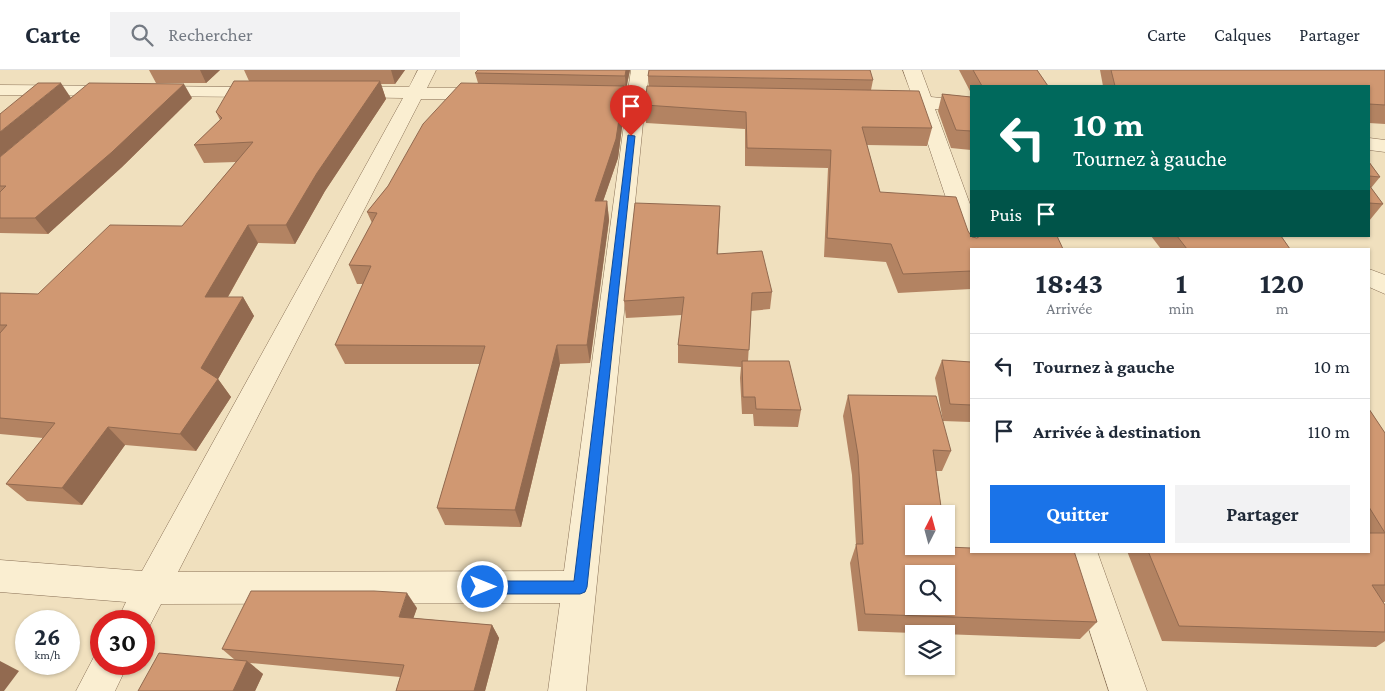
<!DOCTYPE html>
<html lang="fr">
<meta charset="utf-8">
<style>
body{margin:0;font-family:"Crimson Pro",serif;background:#f2f2f3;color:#1f2937;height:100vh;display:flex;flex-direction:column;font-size:19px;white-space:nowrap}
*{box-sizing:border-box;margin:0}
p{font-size:16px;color:#747a83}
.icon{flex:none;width:28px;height:28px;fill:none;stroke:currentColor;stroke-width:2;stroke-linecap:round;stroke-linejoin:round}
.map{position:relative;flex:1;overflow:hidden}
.drawer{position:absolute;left:970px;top:178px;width:400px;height:305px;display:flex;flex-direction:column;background:#fff;border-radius:0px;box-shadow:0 1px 4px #0004}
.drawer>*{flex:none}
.banner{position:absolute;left:970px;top:15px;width:400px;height:152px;border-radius:0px;box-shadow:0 1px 4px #0004;background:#00695c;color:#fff;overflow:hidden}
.needle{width:32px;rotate:6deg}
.controls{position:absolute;left:905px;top:435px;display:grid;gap:10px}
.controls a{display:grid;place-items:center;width:50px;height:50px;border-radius:0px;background:#fff;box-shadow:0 1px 4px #0004;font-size:25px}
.speed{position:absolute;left:15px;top:540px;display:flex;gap:10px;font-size:25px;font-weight:700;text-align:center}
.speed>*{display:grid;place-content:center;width:65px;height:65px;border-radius:50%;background:#fff;box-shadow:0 1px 4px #0004;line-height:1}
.speed small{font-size:12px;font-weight:400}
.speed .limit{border:8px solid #d22;background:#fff;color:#111}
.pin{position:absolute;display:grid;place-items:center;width:42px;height:42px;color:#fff;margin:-51px -21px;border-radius:50% 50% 50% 0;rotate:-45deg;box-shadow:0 0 5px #0007}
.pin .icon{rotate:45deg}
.me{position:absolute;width:55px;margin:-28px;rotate:90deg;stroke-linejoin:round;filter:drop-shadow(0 0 4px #0008)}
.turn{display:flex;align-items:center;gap:18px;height:105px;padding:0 20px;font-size:22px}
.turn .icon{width:65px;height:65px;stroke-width:2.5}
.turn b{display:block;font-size:35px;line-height:42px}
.then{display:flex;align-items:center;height:48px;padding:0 20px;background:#0003;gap:10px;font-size:19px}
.eta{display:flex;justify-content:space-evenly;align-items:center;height:85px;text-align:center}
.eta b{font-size:30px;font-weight:700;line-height:35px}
.cta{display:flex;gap:10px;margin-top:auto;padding:10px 20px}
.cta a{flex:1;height:58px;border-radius:0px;background:#1a73e8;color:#fff;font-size:20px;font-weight:700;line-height:58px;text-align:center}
.cta a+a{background:#f2f2f3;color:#1f2937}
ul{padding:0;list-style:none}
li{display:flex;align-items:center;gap:15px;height:65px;padding:0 20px;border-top:1px solid #e0e1e3}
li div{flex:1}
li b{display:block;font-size:19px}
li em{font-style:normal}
header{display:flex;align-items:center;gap:30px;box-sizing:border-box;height:70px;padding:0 25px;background:#fff;border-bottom:1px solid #e0e1e3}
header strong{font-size:24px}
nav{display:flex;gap:28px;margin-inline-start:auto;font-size:18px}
.search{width:350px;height:45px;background:#f2f2f3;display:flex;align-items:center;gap:12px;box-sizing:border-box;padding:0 18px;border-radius:0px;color:#747a83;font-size:19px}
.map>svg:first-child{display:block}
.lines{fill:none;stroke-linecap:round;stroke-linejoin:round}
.minor-casing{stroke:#897056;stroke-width:1}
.minor{fill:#faeed1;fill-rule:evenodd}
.wall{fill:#b38362}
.shaded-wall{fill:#926a50}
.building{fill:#d09872;stroke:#926a50;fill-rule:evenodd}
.route{fill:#1a73e8;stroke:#114b97}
</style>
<header>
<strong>Carte</strong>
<div class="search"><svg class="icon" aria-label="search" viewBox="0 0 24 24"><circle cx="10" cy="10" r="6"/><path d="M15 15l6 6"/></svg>Rechercher</div>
<nav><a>Carte</a><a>Calques</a><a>Partager</a></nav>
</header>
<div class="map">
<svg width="1385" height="621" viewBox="0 0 1385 621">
<rect width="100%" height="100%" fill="#f0e0be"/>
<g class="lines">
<g class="minor-casing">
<g id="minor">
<polygon points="418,0 436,0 427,18 490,18 496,20 499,24 496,28 490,30 421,29 178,502 564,501 627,32 581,30 579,26 581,22 588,20 628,21 631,0 649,0 647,22 689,24 691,28 689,32 645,33 586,621 548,621 560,533 161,534 146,563 144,564 144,551 117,551 126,532 0,522 0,490 142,501 403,28 346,27 340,26 337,22 340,18 346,17 409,17"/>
<polygon points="903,0 921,0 931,27 971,31 971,43 935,39 971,137 971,166 982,166 987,179 971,179 971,185 967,184 963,179 916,38 878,36 876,32 878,28 912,26"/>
<polygon points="0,15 265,17 271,18 274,22 271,26 265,27 0,25"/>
<polygon points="1369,68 1385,70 1385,82 1369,80"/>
<polygon points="1369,199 1385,205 1385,224 1369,217"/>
<polygon points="1064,481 1097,481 1147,621 1109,621"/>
<polygon points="101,579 101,594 128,594 115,621 76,621 97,581"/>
</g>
</g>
<use href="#minor" class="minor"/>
</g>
<g class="wall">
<polygon points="149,0 220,0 206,13 156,13"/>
<polygon points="244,0 405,0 395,14 381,14 386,29 325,121 295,174 258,173 228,227 243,227 254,246 218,309 231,327 196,381 125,375 82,435 27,431 6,414 43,368 0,364 0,223 38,224 182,156 236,92 204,93 194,75 220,50 216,42 249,11"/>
<polygon points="630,0 626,19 624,19 625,34 618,88 603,131 607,131 609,150 590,293 560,294 521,457 445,455 437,438 480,294 345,294 335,275 363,214 357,214 349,195 372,153 367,142 388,116 478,13 475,3"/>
<polygon points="959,0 1037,0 1048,16 971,16 971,23"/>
<polygon points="1100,0 1385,0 1385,54 1369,53 1369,16 1103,16"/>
<polygon points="648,6 873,10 871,20 932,58 927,76 867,75 880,122 968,161 971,166 977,168 978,166 1057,166 971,179 971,219 898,223 886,192 824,187 828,98 745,96 745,59 646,53 645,35 649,16"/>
<polygon points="942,24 971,27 971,80 951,78 938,41"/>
<polygon points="192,28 122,97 48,164 0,163 0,87"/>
<polygon points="1369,92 1380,107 1371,118 1383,134 1369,151"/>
<polygon points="720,136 718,184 772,222 770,239 751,241 748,291 801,340 798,357 754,356 753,344 742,344 740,308 741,297 678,293 678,275 682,245 626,248 624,231"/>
<polygon points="1151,166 1281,166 1290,179 1161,179"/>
<polygon points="942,290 971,292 971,352 943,351 935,308"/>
<polygon points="848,325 951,381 942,401 936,401 947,477 1097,552 1080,569 858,561 850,493 856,475 852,405 843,346"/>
<polygon points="1369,339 1385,363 1385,532 1383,532 1385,535 1385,571 1376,577 1162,571 1127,481 1369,481"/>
<polygon points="417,538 413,548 492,555 499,568 485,621 396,621 400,607 250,593 263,604 255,621 138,621 235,590 222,579"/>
</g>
<g class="shaded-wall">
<polygon points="200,0 220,0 206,13"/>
<polygon points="391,0 405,0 395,14"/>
<polygon points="626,0 630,0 626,19 625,6"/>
<polygon points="380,11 386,29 325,121 295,174 286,155 317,103"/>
<polygon points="61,13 71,28 0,87 0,62"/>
<polygon points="184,14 192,28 122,97 48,164 35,148"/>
<polygon points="624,16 625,34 618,88 597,149 595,131"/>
<polygon points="607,131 609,150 590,293 587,275"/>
<polygon points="248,155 258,173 217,246 205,227"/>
<polygon points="243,227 254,246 218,309 231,327 196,381 180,364 201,298"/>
<polygon points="557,275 560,294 521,457 515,440"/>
<polygon points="108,357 125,375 82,435 62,418"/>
<polygon points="407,523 417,538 409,561 399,547"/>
<polygon points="492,555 499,568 485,621 474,621"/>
<polygon points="0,591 19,601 4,621 0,621"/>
<polygon points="247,591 263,604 255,621 233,621"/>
</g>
<g class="building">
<polygon points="478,0 626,0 625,6 475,3"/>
<polygon points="649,0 870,0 873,10 648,6"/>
<polygon points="973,0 1037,0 1048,16 982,16"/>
<polygon points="1111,0 1385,0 1385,35 1369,34 1369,16 1115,16"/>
<polygon points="234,11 380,11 317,103 286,155 248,155 205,227 243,227 201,298 218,309 180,364 108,357 62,418 6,414 55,353 0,348 0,263 7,255 0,255 0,223 38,224 110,155 182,156 253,72 194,75 222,48 216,42"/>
<polygon points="38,13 61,13 0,62 0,44"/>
<polygon points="89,13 184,14 112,82 35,148 0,148 0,122 6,116 0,116 0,87"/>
<polygon points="461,13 624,16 616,69 595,131 607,131 587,275 557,275 515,440 437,438 485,276 335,275 371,196 349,195 377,143 367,142 388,116 423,54"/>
<polygon points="647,16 919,21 932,58 862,57 880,122 956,127 968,161 972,167 977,168 980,166 1057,166 1063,179 971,179 971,201 903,204 891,174 827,168 831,80 747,78 746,42 645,35"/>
<polygon points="942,24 971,27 971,61 956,60"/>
<polygon points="1369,92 1380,107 1369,106"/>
<polygon points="1369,115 1383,134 1369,133"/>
<polygon points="635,133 720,136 717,184 762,181 772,222 752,223 749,280 678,275 684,227 624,231"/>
<polygon points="1177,166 1281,166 1290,179 1187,179"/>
<polygon points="942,290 971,292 971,335 950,334"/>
<polygon points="742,291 789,291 801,340 756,339 755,327 743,327"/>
<path d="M848 325 936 326 951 381 933 380 942 444H914V476H946V470L947 477 971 478V481H1074L1097 552 865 544 856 474H863L858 385ZM914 504H946V536H914Z"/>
<polygon points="1369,339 1385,363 1385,463 1369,437"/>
<polygon points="1369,463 1385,463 1385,515 1372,515 1385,535 1385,562 1179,556 1148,481 1369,481"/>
<polygon points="251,521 374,521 407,523 399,547 492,555 474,621 396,621 404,595 222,579"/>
<polygon points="159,583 247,591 233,621 138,621"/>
</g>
<polygon class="route" points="628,65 635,66 587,517 585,522 580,524 483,524 478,522 476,517 478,513 483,511 574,511"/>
</svg>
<div class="controls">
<a><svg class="needle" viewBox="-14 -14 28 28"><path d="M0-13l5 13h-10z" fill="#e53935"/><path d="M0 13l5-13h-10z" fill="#747a83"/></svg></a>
<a><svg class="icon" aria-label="search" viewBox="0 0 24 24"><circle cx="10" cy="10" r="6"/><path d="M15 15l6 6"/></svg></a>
<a><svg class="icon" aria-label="layers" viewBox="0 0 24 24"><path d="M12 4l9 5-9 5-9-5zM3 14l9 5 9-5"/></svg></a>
</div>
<div class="speed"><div>26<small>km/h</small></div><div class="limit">30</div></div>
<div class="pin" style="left:631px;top:66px;background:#d93025"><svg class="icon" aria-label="arrive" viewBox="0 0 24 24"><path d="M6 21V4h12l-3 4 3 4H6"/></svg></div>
<svg class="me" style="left:483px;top:517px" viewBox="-20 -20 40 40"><circle r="17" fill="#1a73e8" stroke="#fff" stroke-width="3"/><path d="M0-11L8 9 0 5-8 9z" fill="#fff"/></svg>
<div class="banner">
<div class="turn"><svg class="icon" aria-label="left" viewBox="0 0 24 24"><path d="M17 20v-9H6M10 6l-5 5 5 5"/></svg><div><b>10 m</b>Tournez à gauche</div></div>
<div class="then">Puis<svg class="icon" aria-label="arrive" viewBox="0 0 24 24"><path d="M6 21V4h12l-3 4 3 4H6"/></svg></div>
</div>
<section class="drawer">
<div class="eta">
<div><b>18:43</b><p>Arrivée</p></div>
<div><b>1</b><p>min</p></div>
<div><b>120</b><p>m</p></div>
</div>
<ul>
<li><svg class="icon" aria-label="left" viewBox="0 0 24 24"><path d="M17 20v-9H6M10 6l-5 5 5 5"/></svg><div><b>Tournez à gauche</b></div><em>10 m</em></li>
<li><svg class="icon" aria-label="arrive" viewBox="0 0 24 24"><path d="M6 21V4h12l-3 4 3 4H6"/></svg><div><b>Arrivée à destination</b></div><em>110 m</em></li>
</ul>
<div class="cta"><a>Quitter</a><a>Partager</a></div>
</section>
</div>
